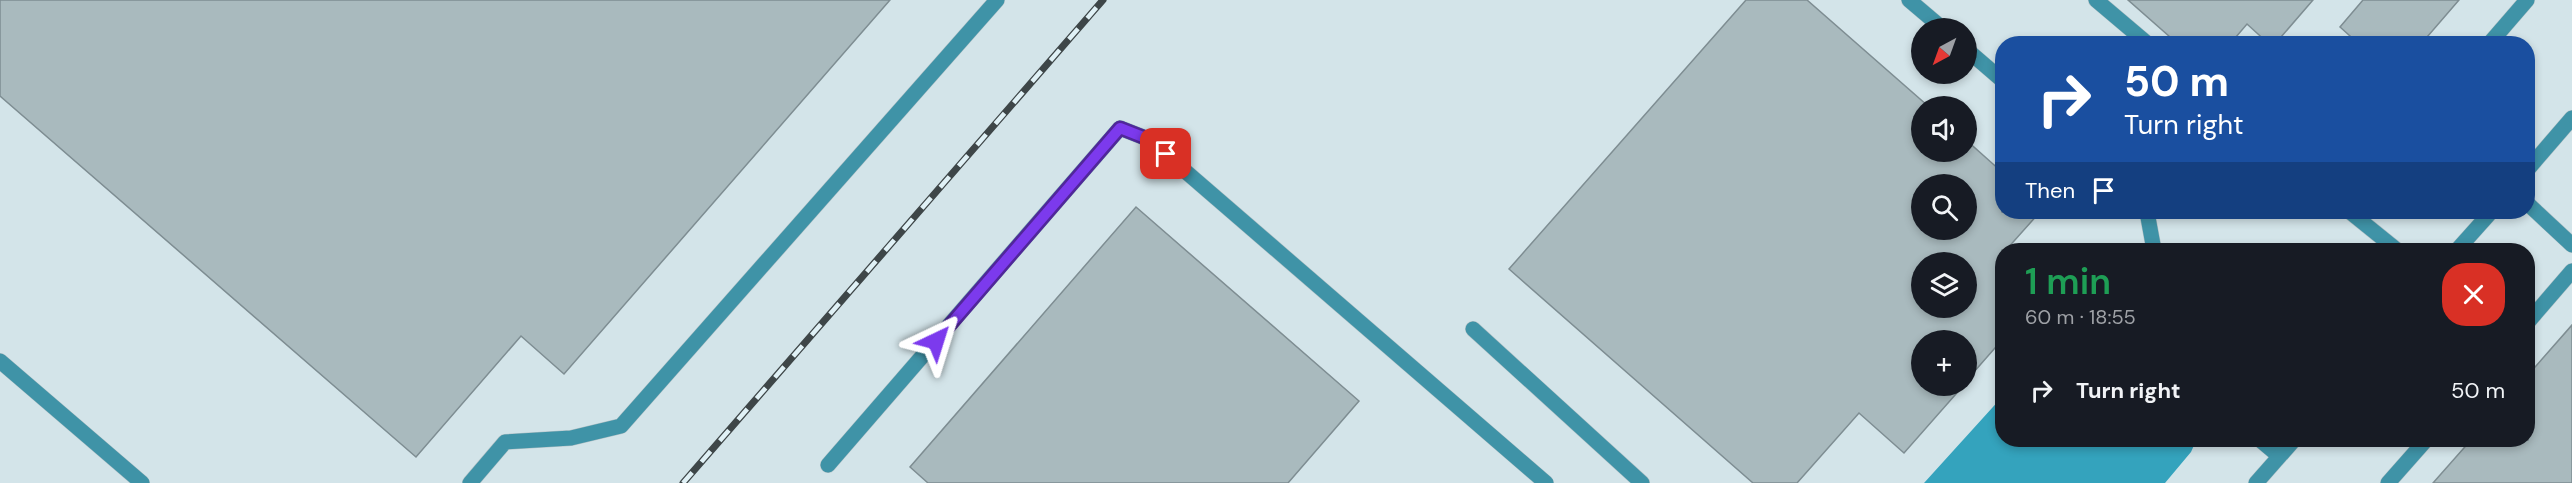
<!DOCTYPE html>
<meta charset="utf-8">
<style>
body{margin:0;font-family:"DM Sans",sans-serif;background:#20242c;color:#f1f3f6;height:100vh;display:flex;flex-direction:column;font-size:22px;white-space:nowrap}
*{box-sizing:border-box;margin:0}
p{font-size:20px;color:#9ea1a6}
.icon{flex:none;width:33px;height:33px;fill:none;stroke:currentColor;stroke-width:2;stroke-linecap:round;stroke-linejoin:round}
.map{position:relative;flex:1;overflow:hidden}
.side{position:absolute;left:1995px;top:243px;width:540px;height:204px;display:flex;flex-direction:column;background:#171b24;border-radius:24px;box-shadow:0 3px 9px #0003}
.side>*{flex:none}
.top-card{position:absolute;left:1995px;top:36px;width:540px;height:183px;border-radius:24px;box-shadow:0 3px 9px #0003;background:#1a4fa0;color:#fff;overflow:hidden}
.needle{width:39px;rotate:221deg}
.controls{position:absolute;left:1911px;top:18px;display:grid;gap:12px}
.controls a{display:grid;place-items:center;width:66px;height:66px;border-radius:50%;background:#171b24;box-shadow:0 3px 9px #0003;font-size:30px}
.pin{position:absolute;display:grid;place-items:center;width:51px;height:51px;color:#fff;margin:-26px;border-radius:12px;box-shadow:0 3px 9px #0006}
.me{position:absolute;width:66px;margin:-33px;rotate:41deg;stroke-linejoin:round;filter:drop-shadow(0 0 4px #0008)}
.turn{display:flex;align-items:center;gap:21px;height:126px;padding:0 30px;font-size:27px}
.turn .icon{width:78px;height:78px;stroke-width:2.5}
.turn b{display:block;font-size:42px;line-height:51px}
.then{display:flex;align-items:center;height:57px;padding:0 30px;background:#0003;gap:12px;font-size:22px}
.round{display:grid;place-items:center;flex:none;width:63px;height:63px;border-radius:24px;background:#20242c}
.overview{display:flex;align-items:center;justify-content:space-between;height:102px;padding:0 30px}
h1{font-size:36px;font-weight:600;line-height:45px;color:#1e9e55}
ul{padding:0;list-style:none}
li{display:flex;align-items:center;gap:18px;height:90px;padding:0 30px}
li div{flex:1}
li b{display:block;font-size:22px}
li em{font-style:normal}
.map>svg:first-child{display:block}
.water{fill:#34a3bd}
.building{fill:#a9babe;stroke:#7e8d92;stroke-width:1.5;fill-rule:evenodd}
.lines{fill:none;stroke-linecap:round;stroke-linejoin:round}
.minor-casing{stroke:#b0bfc4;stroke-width:16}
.minor{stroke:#3f93a7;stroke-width:15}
.rail-casing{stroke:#3e4648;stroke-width:7}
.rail{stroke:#e0f1f6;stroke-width:4.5;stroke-dasharray:14;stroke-linecap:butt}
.route-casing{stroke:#51269a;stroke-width:15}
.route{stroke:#7c3aed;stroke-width:10}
</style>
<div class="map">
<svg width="2572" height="483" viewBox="0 0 2572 483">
<rect width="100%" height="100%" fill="#d3e4e9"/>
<polygon class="water" points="2002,397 2002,440 2194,440 2195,443 2191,452 2165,483 1924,483"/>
<g class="building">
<polygon points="0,0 890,0 564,374 521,336 416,457 0,96"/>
<path d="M1746 0H1807L1928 106H1922V152H1966V140L2002 172V212H2040L2006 250H2002V340L1966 381V340H1922V386H1963L1904 453 1859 413 1797 483H1753L1509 269ZM1922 184H1966V230H1922ZM1922 262H1966V308H1922Z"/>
<polygon points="2128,0 2313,0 2275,44 2269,44 2247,24 2230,44 2178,44"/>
<polygon points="2363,0 2459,0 2421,44 2359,44 2340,27"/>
<polygon points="1136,207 1359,401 1288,483 928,483 910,467"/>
<polygon points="2572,325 2572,483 2433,483 2471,440 2528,440 2528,375"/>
</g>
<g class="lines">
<g class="minor-casing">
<g id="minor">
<polyline points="1909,0 1942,28"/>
<polyline points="2096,0 2148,44"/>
<polyline points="2489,44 2527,0"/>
<polyline points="1966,49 2002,80"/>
<polyline points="2528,169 2572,118"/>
<polyline points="2528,204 2572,245"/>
<polyline points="2147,212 2154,250"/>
<polyline points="2350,212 2397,250"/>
<polyline points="2457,250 2491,212"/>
<polyline points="2528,322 2572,271"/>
<polyline points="1473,329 1642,483"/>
<polyline points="0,361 142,483"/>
<polyline points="2260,440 2279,456"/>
<polyline points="828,465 1120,128 1148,139 1546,483"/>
<polyline points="470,483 505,442 571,438 621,426 997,0"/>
<polyline points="2256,483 2294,440"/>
<polyline points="2388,483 2426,440"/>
</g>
</g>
<use href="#minor" class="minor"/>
<g class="rail-casing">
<polyline id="rail" points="683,483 1103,0"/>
</g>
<use href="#rail" class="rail"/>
</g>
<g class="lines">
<g class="route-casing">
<polyline id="route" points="936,341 1120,128 1148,139 1166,154"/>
</g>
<use href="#route" class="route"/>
</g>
</svg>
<div class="controls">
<a><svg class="needle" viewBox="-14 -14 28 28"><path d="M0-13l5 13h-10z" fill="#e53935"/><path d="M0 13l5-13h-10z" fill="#9ea1a6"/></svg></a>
<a><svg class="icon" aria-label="sound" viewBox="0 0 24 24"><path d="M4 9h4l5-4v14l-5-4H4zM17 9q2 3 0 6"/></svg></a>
<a><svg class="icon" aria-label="search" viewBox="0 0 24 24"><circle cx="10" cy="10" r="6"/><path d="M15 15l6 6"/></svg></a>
<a><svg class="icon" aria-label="layers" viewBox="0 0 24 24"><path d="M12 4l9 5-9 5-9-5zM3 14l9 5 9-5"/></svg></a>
<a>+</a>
</div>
<div class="pin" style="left:1166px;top:154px;background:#d93025"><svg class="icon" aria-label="arrive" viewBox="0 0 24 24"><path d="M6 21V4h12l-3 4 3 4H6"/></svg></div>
<svg class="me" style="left:936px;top:341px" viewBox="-20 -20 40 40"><path d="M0-17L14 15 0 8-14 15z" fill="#7c3aed" stroke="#fff" stroke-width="4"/></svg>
<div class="top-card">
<div class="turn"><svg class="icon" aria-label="right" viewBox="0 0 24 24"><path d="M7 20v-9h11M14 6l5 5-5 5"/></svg><div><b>50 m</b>Turn right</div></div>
<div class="then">Then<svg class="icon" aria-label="arrive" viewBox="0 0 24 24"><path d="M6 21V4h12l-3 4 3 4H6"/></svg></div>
</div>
<section class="side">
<div class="overview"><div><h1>1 min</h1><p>60 m · 18:55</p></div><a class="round" style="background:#d93025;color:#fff"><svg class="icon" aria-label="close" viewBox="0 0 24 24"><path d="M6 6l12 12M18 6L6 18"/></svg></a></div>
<ul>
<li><svg class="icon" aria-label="right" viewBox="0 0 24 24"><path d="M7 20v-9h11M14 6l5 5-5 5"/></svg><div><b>Turn right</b></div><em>50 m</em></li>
</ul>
</section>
</div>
